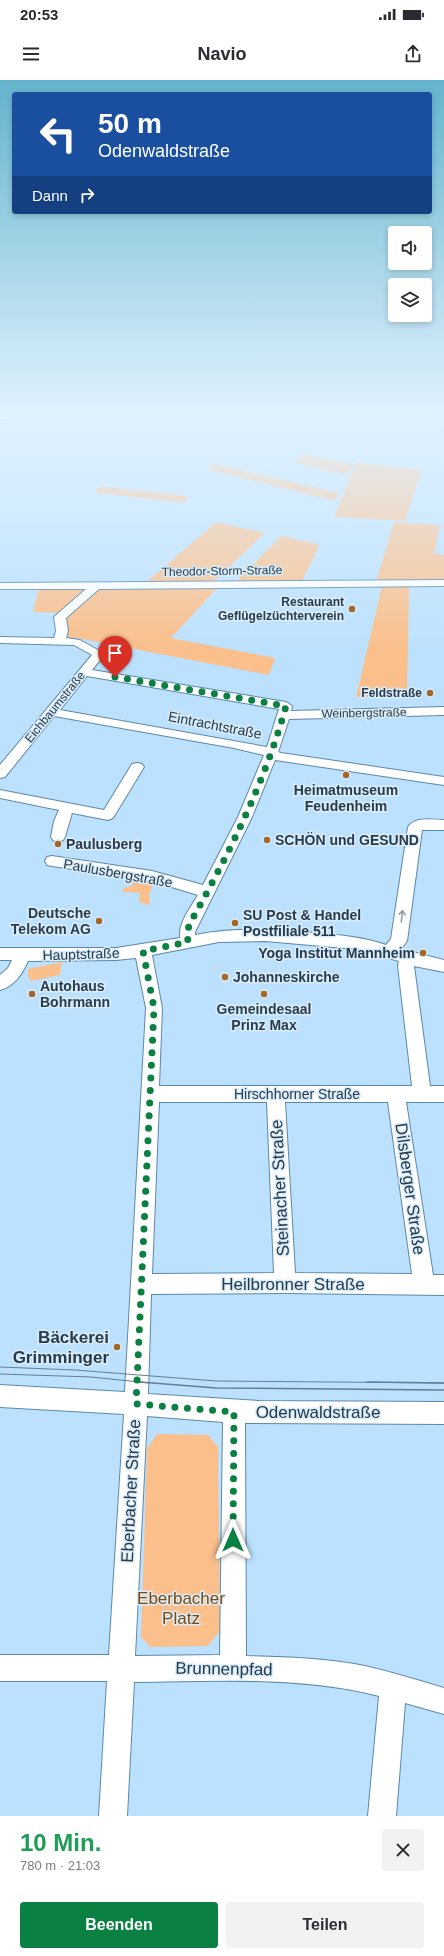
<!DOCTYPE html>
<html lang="de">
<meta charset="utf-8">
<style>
body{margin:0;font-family:Arial,sans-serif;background:#f2f2f3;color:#2b2b33;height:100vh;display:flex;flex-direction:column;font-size:15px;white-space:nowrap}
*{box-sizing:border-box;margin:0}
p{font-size:13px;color:#7c7c81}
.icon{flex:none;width:22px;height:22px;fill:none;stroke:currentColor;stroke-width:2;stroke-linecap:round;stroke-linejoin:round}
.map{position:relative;height:1736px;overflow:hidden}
.sheet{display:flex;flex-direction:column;background:#fff;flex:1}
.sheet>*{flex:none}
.banner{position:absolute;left:12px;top:12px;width:420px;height:122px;border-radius:4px;box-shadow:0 2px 6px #0003;background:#1a4fa0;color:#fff;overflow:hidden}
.fabs{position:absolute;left:388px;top:146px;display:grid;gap:8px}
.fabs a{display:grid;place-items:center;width:44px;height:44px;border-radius:4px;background:#fff;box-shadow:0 2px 6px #0003;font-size:20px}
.pin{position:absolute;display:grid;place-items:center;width:34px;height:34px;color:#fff;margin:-41px -17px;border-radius:50% 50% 50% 0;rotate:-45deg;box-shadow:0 0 4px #0007}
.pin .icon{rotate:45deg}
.me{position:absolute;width:44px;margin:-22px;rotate:0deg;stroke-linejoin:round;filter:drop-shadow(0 0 3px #0008)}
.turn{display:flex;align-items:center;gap:14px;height:84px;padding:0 20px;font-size:18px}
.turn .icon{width:52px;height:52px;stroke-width:2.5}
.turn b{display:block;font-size:28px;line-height:34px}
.then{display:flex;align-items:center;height:38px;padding:0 20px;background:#0003;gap:8px;font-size:15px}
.round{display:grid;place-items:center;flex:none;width:42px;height:42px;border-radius:4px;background:#f2f2f3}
.headline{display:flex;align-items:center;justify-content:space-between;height:68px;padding:0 20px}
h1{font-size:24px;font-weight:700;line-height:30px;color:#1e9e55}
.button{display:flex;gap:8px;margin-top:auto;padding:8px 20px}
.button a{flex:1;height:46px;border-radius:4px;background:#0b8043;color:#fff;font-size:16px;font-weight:700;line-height:46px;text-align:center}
.button a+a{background:#f2f2f3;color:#2b2b33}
.status{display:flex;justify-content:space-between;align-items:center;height:28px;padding:0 20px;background:#fff;direction:ltr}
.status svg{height:11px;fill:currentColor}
header{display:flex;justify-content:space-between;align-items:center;height:52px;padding:0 20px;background:#fff;font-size:18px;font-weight:700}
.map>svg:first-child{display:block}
.green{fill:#fabf8b}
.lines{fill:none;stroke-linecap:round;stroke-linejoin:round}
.minor-casing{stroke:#5c88a8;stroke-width:2}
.minor{fill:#fff;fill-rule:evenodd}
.tram-far1{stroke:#647e92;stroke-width:1}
.tram{stroke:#647e92;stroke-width:1.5}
.oneway{stroke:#949da4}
.route{stroke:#0b8043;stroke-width:7;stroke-dasharray:0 12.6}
.poi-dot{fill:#a3672a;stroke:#d9ecfa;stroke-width:1.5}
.labels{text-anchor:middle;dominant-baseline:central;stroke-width:3;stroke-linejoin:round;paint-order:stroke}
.far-street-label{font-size:12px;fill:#293b4a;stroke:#d9ecfa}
.far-poi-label{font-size:12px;font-weight:bold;fill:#293b4a;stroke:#d9ecfa;text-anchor:end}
.street-label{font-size:14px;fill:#293b4a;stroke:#d9ecfa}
.poi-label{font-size:14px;font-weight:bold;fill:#293b4a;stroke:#d9ecfa;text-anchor:start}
.near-street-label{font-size:17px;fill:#293b4a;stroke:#d9ecfa}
.near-poi-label{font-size:17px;font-weight:bold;fill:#293b4a;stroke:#d9ecfa;text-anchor:end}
.near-park-label{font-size:17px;fill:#7d480c;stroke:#d9ecfa}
</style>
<div class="status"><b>20:53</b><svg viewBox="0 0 49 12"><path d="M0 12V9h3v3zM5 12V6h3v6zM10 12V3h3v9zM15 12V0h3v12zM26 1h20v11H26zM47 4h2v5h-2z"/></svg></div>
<header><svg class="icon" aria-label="menu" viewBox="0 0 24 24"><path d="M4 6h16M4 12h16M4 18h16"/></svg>Navio<svg class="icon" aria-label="share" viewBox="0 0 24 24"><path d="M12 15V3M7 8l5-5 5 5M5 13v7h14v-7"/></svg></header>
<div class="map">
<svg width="444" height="1736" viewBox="0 0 444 1736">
<rect width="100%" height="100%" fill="#bce1fe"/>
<g class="green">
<polygon points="304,374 353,384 348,395 294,383"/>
<polygon points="356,382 422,390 405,441 334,437"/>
<polygon points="211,383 340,413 335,421 209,390"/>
<polygon points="98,406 189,416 185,423 96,413"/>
<polygon points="216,442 265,453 212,503 144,504"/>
<polygon points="394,442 440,445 434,474 444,475 444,501 376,502"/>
<polygon points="281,456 316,464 319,466 302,501 235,503"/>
<polygon points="219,506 171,558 275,578 269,595 77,558 70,561 65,561 60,533 33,532 39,507"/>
<polygon points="382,506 409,506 407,615 356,617"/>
<polygon points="133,802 153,805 149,814 150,825 139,822 140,813 122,812 124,808 132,806"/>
<polygon points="62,882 60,895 31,901 28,896 28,889"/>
<polygon points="157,1354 208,1355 218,1367 220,1551 208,1566 150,1567 141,1557 147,1369"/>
</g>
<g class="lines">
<g class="minor-casing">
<g id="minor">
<polygon points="0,330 8,330 10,336 9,338 0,340"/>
<path d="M444 500V506L99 509 66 538 68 551 66 558 80 560 105 574 92 590 286 622 292 626 291 631 444 627V635L289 639 278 672 281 673 444 697V705L275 680 252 737 195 852V855C235 847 274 850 314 853 339 855 363 857 386 865L391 859 408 747C415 736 433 740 444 740V750H422L407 861 401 869 444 880V892L414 886 430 1006H444V1022H406L433 1195H444V1215L285 1213 151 1214 148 1314 259 1321 444 1322V1344L245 1343 246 1576C285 1577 326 1578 365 1586 391 1592 417 1600 444 1608V1634L405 1623 396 1736H368L379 1616C303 1596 212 1601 134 1602L127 1736H99L107 1601H0V1575H109L124 1334 0 1327V1305L125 1312 146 928 136 878 116 880 28 881C22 894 15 906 0 910V895L8 888 12 880H0V868H116L180 858C178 843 191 827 198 815L152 801 52 786 47 785 45 781 47 777 52 776 152 791 203 805 238 737 264 675 234 668 54 636 5 697 0 698V685L92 575 74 565 0 563V557L54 558 56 551 54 537 86 509H0V503ZM87 596 279 629 267 667 60 630ZM265 861 357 869 399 881 398 886 412 1006H159L162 928 152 875 219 862ZM159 1022H267L274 1193 152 1194ZM285 1022H388L412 1194 295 1193ZM147 1336 223 1342 220 1575 135 1576Z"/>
<polygon points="137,683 142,684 144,687 113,738 108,740 72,733 65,757 63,760 58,762 53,760 51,757 54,741 59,730 0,718 0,710 104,730 132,684"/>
</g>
</g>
<use href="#minor" class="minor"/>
<g class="tram-far1">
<polyline points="0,1287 75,1290 216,1301 444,1303"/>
<polyline points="0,1294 91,1297 149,1303"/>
</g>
<g class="tram">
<polyline points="140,1302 216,1308 444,1310"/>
<polyline points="367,1302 444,1303"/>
</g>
</g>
<defs><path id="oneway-shaft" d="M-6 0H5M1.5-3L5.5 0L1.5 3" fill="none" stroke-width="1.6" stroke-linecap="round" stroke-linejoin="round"/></defs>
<use class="oneway" href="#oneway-shaft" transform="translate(402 836) rotate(-83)"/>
<linearGradient id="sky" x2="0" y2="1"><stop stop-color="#63b4cd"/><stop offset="0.58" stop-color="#e1f2ff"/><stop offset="1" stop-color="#e1f2ff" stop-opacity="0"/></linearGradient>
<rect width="444" height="573" fill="url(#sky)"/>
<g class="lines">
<path class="route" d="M115 597 286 626C265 702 229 774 190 843L187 852 188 862 143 871 154 928 136 1324 234 1332 233 1460"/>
</g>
<g class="poi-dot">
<circle cx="352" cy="529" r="4"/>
<circle cx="430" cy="613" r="4"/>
<circle cx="346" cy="695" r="4"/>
<circle cx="267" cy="760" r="4"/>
<circle cx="58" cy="764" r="4"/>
<circle cx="99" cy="841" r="4"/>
<circle cx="235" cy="843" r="4"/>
<circle cx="423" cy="873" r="4"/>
<circle cx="225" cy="897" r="4"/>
<circle cx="32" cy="914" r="4"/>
<circle cx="264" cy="914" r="4"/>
<circle cx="117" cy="1267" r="4"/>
</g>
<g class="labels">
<g class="far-street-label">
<text transform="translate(222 491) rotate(-1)">Theodor-Storm-Straße</text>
<text transform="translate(55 627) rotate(-51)">Eichbaumstraße</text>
<text transform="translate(364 633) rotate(-1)">Weinbergstraße</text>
</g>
<g class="far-poi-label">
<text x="344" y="522">Restaurant<tspan x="344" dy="14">Geflügelzüchterverein</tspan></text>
<text x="422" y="613">Feldstraße</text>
</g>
<g class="street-label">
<text transform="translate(215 645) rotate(11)">Eintrachtstraße</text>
<text transform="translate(118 793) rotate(10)">Paulusbergstraße</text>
<text transform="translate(81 874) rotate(-2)">Hauptstraße</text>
<text x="297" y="1014">Hirschhorner Straße</text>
</g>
<g class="poi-label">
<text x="346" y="710" text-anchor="middle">Heimatmuseum<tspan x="346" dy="16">Feudenheim</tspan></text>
<text x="275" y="760">SCHÖN und GESUND</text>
<text x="66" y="764">Paulusberg</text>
<text x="91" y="833" text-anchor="end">Deutsche<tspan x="91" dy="16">Telekom AG</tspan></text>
<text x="243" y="835">SU Post &amp; Handel<tspan x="243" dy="16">Postfiliale 511</tspan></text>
<text x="415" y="873" text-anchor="end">Yoga Institut Mannheim</text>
<text x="233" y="897">Johanneskirche</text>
<text x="40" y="906">Autohaus<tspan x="40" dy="16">Bohrmann</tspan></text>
<text x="264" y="929" text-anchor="middle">Gemeindesaal<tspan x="264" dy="16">Prinz Max</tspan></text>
</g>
<g class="near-street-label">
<text transform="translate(280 1108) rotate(-93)">Steinacher Straße</text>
<text transform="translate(410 1109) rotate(82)">Dilsberger Straße</text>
<text x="293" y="1204">Heilbronner Straße</text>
<text x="318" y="1332">Odenwaldstraße</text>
<text transform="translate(131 1411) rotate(-87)">Eberbacher Straße</text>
<text transform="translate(224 1589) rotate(1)">Brunnenpfad</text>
</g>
<g class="near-poi-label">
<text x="109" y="1257">Bäckerei<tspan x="109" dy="20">Grimminger</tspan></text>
</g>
<g class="near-park-label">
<text x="181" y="1518">Eberbacher<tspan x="181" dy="20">Platz</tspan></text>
</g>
</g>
</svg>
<div class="fabs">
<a><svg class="icon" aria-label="sound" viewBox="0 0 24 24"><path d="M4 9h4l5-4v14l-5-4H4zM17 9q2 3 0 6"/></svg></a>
<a><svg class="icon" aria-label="layers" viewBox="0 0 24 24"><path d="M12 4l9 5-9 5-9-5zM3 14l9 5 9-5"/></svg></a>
</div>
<div class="pin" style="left:115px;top:597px;background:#d93025"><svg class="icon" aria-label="arrive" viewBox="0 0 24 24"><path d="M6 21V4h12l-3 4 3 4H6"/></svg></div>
<svg class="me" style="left:233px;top:1460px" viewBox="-20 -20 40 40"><path d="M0-17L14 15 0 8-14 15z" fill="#0b8043" stroke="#fff" stroke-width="4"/></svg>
<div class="banner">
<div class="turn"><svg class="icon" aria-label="left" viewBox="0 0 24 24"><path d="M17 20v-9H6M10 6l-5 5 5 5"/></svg><div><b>50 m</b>Odenwaldstraße</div></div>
<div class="then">Dann<svg class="icon" aria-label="right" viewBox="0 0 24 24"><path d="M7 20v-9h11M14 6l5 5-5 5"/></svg></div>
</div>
</div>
<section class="sheet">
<div class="headline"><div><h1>10 Min.</h1><p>780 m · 21:03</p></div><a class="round"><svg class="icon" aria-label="close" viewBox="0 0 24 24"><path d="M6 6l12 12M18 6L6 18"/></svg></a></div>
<div class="button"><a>Beenden</a><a>Teilen</a></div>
</section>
